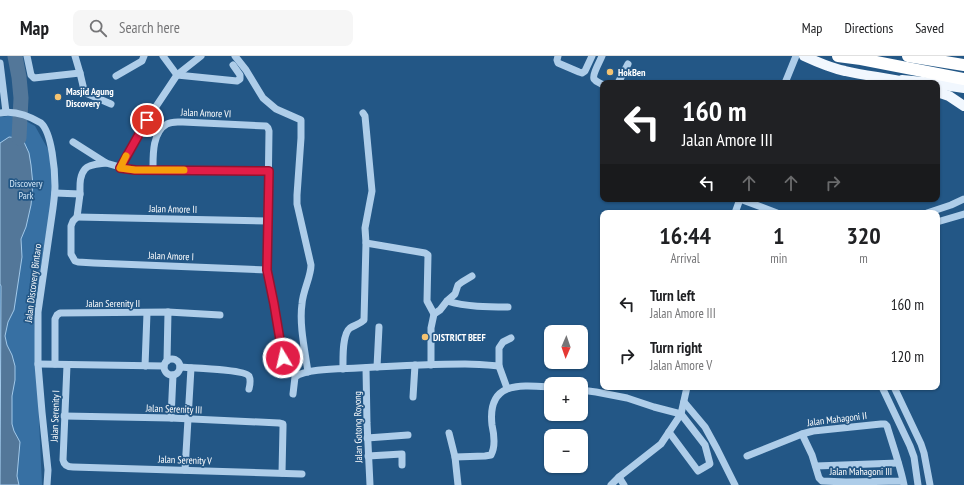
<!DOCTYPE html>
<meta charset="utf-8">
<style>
body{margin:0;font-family:"PT Sans Narrow",sans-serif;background:#f6f6f6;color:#202124;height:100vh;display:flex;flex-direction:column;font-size:15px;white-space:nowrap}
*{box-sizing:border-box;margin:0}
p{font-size:13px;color:#757577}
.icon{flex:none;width:22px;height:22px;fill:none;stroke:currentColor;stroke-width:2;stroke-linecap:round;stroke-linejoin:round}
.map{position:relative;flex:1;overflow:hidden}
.details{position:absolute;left:600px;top:154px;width:340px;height:180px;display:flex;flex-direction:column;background:#fff;border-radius:8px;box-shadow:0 1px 3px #0004}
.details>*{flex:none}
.guide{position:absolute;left:600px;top:24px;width:340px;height:122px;border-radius:8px;box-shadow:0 1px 3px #0004;background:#202124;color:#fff;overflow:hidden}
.needle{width:26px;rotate:182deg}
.controls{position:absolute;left:544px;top:269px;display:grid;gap:8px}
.controls a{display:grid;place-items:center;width:44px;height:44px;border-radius:8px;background:#fff;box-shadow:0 1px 3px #0004;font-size:20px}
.pin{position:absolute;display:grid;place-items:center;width:34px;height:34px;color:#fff;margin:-17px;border:2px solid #fff;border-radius:50%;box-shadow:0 1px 4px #0007}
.me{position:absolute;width:44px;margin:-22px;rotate:351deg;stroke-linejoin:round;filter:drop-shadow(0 0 3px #0008)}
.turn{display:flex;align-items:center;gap:14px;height:84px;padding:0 16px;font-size:18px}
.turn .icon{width:52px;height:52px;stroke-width:2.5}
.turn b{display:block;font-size:28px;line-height:34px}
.lanes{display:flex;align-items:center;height:38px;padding:0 16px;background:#0003;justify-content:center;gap:20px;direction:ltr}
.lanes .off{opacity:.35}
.eta{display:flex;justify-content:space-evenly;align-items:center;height:68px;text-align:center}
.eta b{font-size:24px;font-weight:600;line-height:28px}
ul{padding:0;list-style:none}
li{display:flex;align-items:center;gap:12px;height:52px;padding:0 16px}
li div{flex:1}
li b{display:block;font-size:15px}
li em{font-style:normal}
header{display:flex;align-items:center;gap:24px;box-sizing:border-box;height:56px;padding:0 20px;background:#fff;border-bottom:1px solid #e0e0e0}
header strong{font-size:19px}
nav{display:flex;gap:22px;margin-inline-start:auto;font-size:14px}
.search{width:280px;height:36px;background:#f6f6f6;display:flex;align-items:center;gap:10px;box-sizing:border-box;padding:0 14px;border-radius:8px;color:#757577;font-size:15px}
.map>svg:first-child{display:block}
.green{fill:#3770a3}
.water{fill:#537799;stroke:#a2c9ea}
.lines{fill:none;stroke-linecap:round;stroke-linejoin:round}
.river{stroke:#537799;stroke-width:15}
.minor{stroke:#aecde9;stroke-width:7}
.major{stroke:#f1f7fe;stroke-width:10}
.highway{stroke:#fff;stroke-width:12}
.route-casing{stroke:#92132f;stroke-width:10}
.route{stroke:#e11d48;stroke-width:7}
.slow{stroke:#f59e0b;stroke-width:7}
.poi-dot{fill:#f4c371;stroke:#235786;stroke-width:1.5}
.labels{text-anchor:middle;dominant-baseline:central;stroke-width:3.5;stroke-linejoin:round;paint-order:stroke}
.poi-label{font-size:10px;font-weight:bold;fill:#fff;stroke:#235786;text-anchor:start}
.street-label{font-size:10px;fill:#fff;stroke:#235786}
.park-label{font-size:10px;fill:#d2e6f7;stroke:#235786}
</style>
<header>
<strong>Map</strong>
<div class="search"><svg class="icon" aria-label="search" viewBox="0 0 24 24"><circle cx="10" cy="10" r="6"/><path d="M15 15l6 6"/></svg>Search here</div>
<nav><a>Map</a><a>Directions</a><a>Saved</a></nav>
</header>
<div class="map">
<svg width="964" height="429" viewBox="0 0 964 429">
<rect width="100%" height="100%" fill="#235786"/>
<polygon class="green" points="15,59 35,70 49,95 53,128 53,135 34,256 42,429 0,429 0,61"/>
<polygon class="water" points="9,81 19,82 24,86 29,97 31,109 33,129 31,149 26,171 21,183 22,201 14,254 8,266 5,280 7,289 12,299 15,310 15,324 12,340 12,368 14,375 20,386 17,420 19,429 0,429 1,230 0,228 0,87"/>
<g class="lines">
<polyline class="river" points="15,0 19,21 21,42 19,82"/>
<g class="minor">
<polyline points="27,0 31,19 34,22 80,17"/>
<polyline points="75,0 80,17 84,34 88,38 111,48"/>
<polyline points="163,0 177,19 237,25 240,23 240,19 233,9"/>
<path d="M235 0 246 14 263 42 276 53 301 64V82L297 139V148L311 209C311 221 303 234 302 248 299 268 305 295 308 316"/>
<polyline points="558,0 557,4 558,7 579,16 582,17 585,15 592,0"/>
<path d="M602 0C600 5 592 19 594 23 596 26 600 27 603 29"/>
<polyline points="0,7 6,56"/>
<polyline points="116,20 142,5 144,0"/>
<polyline points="618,27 628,8"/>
<polyline points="785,27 796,0"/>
<path d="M0 57C9 55 15 56 24 59 30 61 36 64 41 67 52 77 55 115 55 130 55 137 54 144 53 152L38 256V308L42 356 48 414 47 429"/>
<polyline points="363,57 365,60 372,135 365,172 366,187 425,197 428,199 427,245 434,258"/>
<polyline points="73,86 106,107 120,111 135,114 269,115"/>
<path d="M106 107C100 108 89 108 85 113 79 120 80 130 80 138 79 146 78 153 77 161L73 165 71 170V198L75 205 78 206 94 207 267 214"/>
<polyline points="120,111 147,64 177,19 201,0"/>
<path d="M153 114C153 100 152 76 167 68 172 65 178 66 183 66L266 70 268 72 269 75 267 214 274 248 283 302"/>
<polyline points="55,137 80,138"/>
<polyline points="740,143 777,157"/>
<polyline points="735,157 740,143"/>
<polyline points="927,157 951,149 964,143"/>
<polyline points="77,161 268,165"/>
<polyline points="937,166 964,158"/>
<path d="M447 245C467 251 487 251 508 251"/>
<circle cx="172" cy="311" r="8"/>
<polyline points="167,305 168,256"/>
<polyline points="38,308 164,310"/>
<polyline points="55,308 55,263 57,259 60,257 168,256 220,259"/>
<path d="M67 309 63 404C64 409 68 411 73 411L302 418"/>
<polyline points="431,309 431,272 434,258 440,254 447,245 455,238 458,229 462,226 472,220"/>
<polyline points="145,310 147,257"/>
<polyline points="499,310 507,332"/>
<path d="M180 311C191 312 244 313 249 320 251 324 250 329 249 333"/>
<polyline points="377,311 379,271"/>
<polyline points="366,312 367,367 370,429"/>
<path d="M343 313C343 303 342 278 350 272 355 269 360 268 364 264L366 187"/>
<polyline points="882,331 910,390 914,401 918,429"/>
<polyline points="894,331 921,388 924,397 930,429"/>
<polyline points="581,334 596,336 627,342 654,351 681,358 705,389 710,408 698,415 669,376"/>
<path d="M293 338 295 321C306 312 343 313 358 312 394 310 430 308 465 308 477 308 488 309 499 310V292L503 286 511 282"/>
<polyline points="413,341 415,309"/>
<polyline points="684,346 705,371 717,393 735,429"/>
<polyline points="64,360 171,362 279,367 283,368 283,371 282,417"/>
<polyline points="171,362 173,319"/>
<polyline points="449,377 455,401 458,429"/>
<polyline points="367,382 408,379"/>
<polyline points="368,400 402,398 402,409"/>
<polyline points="747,400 802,378"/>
<path d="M455 401 485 400 491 399C496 390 494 378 492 369 487 325 520 329 551 331"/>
<polyline points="816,410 898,407"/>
<polyline points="185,414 191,312"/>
<polyline points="619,421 624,429"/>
<path d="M903 425 846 426 822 425 819 422 812 399 802 378 813 375 881 368H885L887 370C893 390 900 409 904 429"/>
<polyline points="611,429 619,421 661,388 681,358 687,331"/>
</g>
<g class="major">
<path d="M804 0C817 6 830 12 845 15 866 20 888 22 909 27"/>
<polyline points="902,24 934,27"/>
<polyline points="937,28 964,32"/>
<polyline points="937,36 949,40 964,50"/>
</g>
<g class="highway">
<polyline points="838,0 861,3 964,23"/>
<polyline points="908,0 964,9"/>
</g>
</g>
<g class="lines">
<g class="route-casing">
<polyline id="route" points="147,64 120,112 135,114 269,115 267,214 274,248 283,302"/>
</g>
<use href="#route" class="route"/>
<polyline class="slow" points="126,100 120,112 135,114 184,114"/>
</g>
<g class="poi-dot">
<circle cx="610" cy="16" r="4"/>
<circle cx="58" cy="41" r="4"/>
<circle cx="425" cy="281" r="4"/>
</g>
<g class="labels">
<g class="poi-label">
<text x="618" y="16">HokBen</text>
<text x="66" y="35">Masjid Agung<tspan x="66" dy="12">Discovery</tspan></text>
<text x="433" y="281">DISTRICT BEEF</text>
</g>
<g class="street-label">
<text transform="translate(206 57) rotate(2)">Jalan Amore VI</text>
<text transform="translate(173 153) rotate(1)">Jalan Amore II</text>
<text transform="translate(171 200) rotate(2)">Jalan Amore I</text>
<text transform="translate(33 227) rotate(-83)">Jalan Discovery Bintaro</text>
<text x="113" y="247">Jalan Serenity II</text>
<text transform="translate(174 353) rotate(2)">Jalan Serenity III</text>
<text transform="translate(55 360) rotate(-88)">Jalan Serenity I</text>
<text transform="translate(837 363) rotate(-7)">Jalan Mahagoni II</text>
<text transform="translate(358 371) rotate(-91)">Jalan Gotong Royong</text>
<text transform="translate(185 404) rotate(2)">Jalan Serenity V</text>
<text x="861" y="415">Jalan Mahagoni III</text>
</g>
<g class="park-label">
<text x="26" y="127">Discovery<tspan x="26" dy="12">Park</tspan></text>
</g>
</g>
</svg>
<div class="controls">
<a><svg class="needle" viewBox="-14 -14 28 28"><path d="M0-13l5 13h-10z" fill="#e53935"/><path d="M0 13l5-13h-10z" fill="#757577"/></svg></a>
<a>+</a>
<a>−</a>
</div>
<div class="pin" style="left:147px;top:64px;background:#d93025"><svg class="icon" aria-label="arrive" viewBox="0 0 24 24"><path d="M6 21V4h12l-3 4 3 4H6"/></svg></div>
<svg class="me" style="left:283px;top:302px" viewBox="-20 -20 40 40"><circle r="17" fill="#e11d48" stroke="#fff" stroke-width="3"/><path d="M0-11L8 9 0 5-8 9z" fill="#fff"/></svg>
<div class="guide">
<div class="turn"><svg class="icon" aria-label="left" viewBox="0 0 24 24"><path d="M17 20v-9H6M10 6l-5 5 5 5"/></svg><div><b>160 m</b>Jalan Amore III</div></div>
<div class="lanes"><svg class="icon" aria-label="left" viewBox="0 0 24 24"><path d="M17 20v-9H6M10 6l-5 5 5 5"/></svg><svg class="icon off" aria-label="ahead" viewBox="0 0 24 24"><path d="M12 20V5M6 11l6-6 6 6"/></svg><svg class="icon off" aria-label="ahead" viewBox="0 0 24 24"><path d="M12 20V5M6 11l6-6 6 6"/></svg><svg class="icon off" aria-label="right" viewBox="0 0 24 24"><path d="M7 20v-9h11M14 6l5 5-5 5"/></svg></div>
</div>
<section class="details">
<div class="eta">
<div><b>16:44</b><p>Arrival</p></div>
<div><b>1</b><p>min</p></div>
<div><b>320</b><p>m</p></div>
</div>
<ul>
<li><svg class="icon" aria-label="left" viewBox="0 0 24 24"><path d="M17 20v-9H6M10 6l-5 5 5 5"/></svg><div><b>Turn left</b><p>Jalan Amore III</p></div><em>160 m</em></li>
<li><svg class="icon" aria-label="right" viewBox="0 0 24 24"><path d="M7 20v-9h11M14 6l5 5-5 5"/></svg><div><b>Turn right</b><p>Jalan Amore V</p></div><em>120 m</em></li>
</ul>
</section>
</div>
